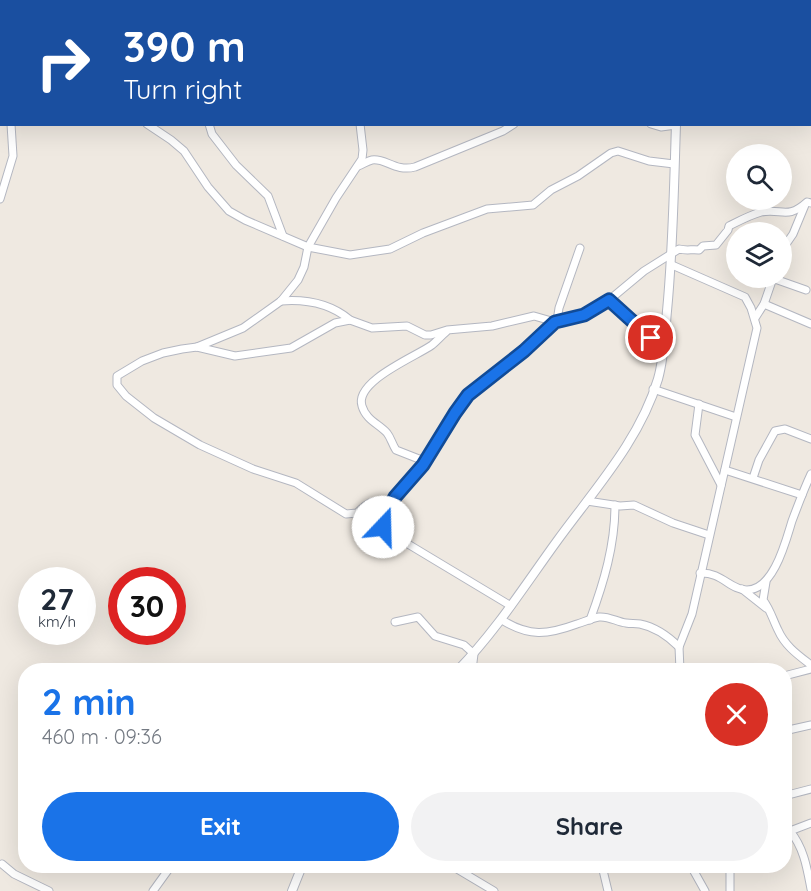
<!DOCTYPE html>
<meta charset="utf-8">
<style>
body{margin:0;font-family:Quicksand,sans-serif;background:#f2f2f3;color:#1f2937;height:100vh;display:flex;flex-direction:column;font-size:22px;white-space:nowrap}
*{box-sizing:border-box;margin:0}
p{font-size:20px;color:#747a83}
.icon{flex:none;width:33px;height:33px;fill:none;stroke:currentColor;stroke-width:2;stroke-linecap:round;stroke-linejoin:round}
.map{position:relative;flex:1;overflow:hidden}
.drawer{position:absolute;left:18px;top:663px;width:774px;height:210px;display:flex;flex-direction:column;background:#fff;border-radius:24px;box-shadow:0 6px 24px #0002}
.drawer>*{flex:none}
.hud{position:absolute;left:0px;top:0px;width:812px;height:126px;box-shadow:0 6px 24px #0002;background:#1a4fa0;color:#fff;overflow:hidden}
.controls{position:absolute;left:726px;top:144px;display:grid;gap:12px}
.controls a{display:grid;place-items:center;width:66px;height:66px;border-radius:50%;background:#fff;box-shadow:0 6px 24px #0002;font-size:30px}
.speed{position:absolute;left:18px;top:567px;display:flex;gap:12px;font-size:30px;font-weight:700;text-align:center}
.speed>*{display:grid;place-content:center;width:78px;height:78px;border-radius:50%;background:#fff;box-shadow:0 6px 24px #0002;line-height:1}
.speed small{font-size:15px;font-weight:400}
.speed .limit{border:9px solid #d22;background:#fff;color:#111}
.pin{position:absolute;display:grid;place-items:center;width:51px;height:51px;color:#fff;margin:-26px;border:3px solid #fff;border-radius:50%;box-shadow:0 2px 6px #0007}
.me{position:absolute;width:66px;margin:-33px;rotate:21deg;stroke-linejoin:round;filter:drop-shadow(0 0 4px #0008)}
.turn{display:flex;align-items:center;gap:21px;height:126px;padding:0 24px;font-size:27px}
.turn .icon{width:78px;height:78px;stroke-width:2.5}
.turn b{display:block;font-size:42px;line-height:51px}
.round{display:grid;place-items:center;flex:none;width:63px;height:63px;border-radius:32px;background:#f2f2f3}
.overview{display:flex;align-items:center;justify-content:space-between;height:102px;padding:0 24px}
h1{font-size:36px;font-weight:700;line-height:45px;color:#1a73e8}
.cta{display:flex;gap:12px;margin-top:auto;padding:12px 24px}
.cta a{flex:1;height:69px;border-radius:36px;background:#1a73e8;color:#fff;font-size:24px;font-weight:700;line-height:69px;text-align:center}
.cta a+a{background:#f2f2f3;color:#1f2937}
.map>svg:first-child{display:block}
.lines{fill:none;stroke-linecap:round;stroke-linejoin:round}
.minor-casing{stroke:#b4b7c1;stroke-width:9}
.tertiary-casing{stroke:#b4b7c1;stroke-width:10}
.minor{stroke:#fff;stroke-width:7}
.tertiary{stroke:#fff;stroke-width:8}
.rail-casing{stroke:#a3a6b8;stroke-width:4}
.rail{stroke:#fff;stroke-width:1.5;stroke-dasharray:4.5;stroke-linecap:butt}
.route-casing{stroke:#114b97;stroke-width:15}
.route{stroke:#1a73e8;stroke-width:10}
</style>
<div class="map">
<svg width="811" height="891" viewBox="0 0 811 891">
<rect width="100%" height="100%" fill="#efe9e1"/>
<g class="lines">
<g class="minor-casing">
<g id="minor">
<polyline points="621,2 627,0"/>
<polyline points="810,58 811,58"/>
<polyline points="147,124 171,140 184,151 208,187 229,211 245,220 308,247 350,255 390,249 423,233 487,209 533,205 551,190 578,176 611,153 618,151 649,161 674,164"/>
<polyline points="209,124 212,134 236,165 268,196 283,236"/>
<polyline points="651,124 661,127 676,125"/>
<path d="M358 166C362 165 367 161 372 160 386 158 395 172 415 167L503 131 514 124"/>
<polyline points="0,199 13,156 11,124"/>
<polyline points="782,250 793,234 805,205"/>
<polyline points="672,265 745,297 751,308 757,328 692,614 679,647 680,670"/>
<polyline points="772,278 806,290"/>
<polyline points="609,300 638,327 663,346"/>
<path d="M281 301C307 299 331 304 350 320"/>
<polyline points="764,304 811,324"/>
<polyline points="755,318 764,304 773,278"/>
<polyline points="557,321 559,308 580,248"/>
<polyline points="197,347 243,328 281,301 298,280 304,267 308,247 336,198 362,159 363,150 360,124"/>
<polyline points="653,389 736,417"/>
<polyline points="699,404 695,435 721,485"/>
<path d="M427 459H419L396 450C392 444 391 438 387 433 379 424 366 420 362 406 354 381 417 356 432 345 437 341 441 336 446 332"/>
<polyline points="725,470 802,495"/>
<polyline points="753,478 759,460 775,431 785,429 811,439"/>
<polyline points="587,501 620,506 634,505 673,523 709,535"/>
<path d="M388 509C375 497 368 502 357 513L346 514 296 483 253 469 200 445 154 418 126 396 117 385V376L142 361 163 353 182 349 197 347 235 356 291 348 335 323 350 320 372 328 407 326 425 335H431L447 330 492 326 534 316 555 322"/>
<path d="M700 573C722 572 730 590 747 590 774 590 786 540 792 521 798 505 804 489 811 474"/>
<path d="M766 582 763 600C770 609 773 620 778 630 785 646 798 655 811 665"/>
<polyline points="742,589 766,608"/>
<path d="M511 606 388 532 383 527 388 509 395 497 423 465 455 413 468 395 524 351 555 322 584 315 602 306 644 271 679 249C687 251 692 249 699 250L703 246 716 245 728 230 729 226C739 221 750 215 761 212 782 208 787 220 807 202L811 203"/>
<path d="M502 620C529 637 547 635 577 624 584 622 592 618 599 617 609 616 617 622 626 623 631 624 635 623 640 624 655 627 669 637 679 647"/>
<path d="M590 620C604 582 615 545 615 505"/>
<polyline points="395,622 418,617 435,636 464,645 474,654 472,670"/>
<polyline points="784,676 811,669"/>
<polyline points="784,731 811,725"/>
<polyline points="784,796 811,789"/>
<path d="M784 831H790C804 848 807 868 811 889"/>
<polyline points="790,831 811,823"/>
<polyline points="2,864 14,874 49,891"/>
<polyline points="452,866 494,891"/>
<polyline points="602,866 608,891"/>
<polyline points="691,866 705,891"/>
<polyline points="153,891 171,866"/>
<polyline points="730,891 730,866"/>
</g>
</g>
<g class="tertiary-casing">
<g id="tertiary">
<polyline points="680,2 680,0"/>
<path d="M458 670C496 631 525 585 557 541 594 490 640 440 658 379 664 358 665 333 667 311 673 249 674 187 676 124"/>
<polyline points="292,891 302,866"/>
</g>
</g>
<use href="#minor" class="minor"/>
<use href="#tertiary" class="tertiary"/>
<g class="rail-casing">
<g id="rail">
<polyline points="81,2 82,0"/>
<polyline points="0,62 2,61"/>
</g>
</g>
<use href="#rail" class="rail"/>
</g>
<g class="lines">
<g class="route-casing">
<polyline id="route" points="383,527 388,509 395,497 423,465 455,413 468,395 524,351 555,322 584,315 609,300 651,338"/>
</g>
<use href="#route" class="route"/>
</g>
</svg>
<div class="controls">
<a><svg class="icon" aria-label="search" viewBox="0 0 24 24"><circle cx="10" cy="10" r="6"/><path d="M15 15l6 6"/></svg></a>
<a><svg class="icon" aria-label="layers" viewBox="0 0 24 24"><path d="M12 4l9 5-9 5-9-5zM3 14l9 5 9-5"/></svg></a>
</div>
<div class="speed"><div>27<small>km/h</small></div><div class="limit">30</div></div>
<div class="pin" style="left:651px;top:338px;background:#d93025"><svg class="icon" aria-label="arrive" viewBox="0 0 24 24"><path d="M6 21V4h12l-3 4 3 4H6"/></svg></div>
<svg class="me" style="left:383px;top:527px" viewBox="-20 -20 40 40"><circle r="19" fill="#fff"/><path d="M0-13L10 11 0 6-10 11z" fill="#1a73e8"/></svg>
<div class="hud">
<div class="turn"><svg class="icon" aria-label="right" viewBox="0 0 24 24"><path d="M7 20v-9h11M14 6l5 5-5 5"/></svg><div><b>390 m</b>Turn right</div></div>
</div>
<section class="drawer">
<div class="overview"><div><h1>2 min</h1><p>460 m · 09:36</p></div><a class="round" style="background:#d93025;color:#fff"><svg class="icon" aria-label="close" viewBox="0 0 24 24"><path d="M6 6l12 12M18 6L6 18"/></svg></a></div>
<div class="cta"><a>Exit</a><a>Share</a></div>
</section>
</div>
